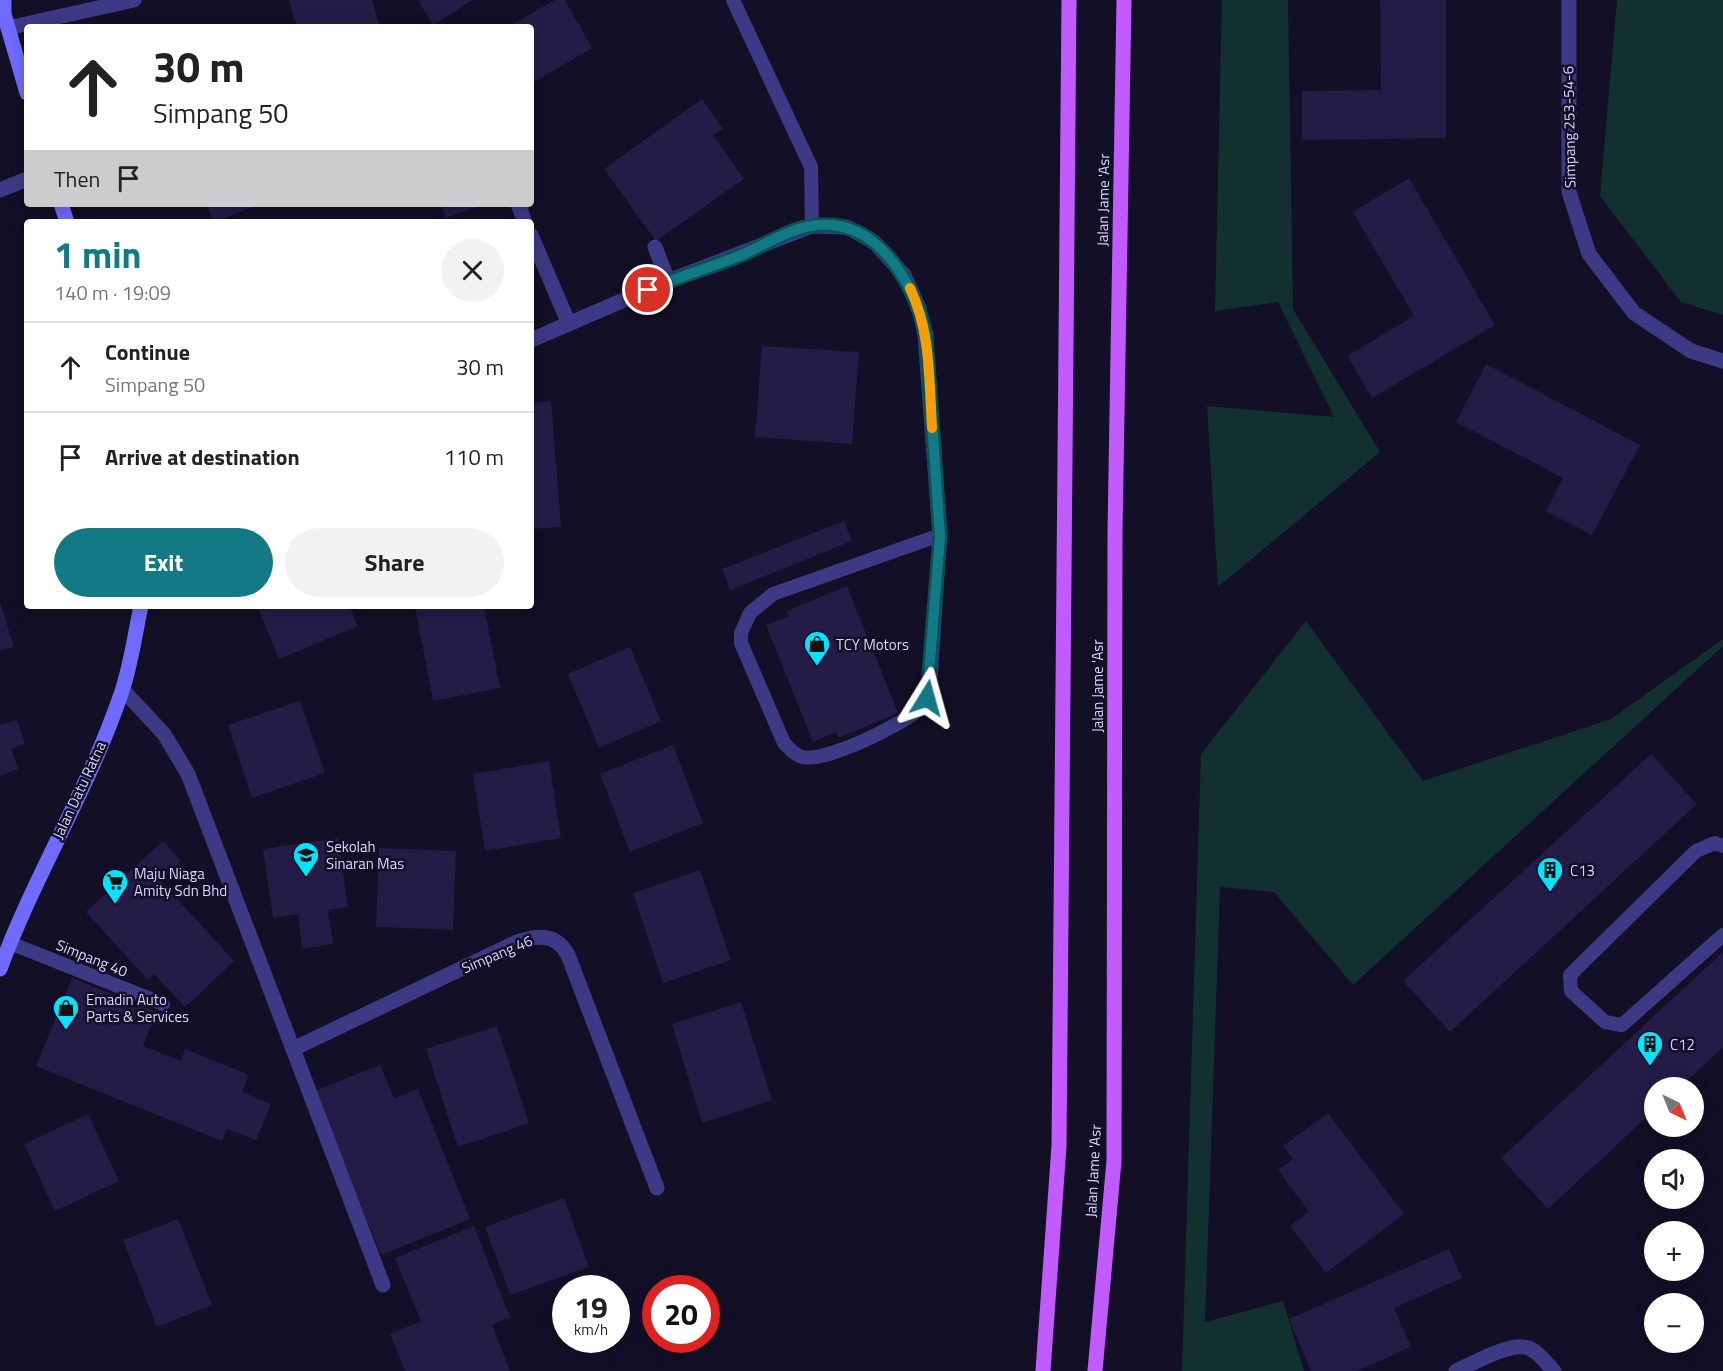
<!DOCTYPE html>
<meta charset="utf-8">
<style>
body{margin:0;font-family:"Titillium Web",sans-serif;background:#f2f2f2;color:#222;height:100vh;display:flex;flex-direction:column;font-size:22px;white-space:nowrap}
*{box-sizing:border-box;margin:0}
p{font-size:20px;color:#767676}
.icon{flex:none;width:33px;height:33px;fill:none;stroke:currentColor;stroke-width:2;stroke-linecap:round;stroke-linejoin:round}
.map{position:relative;flex:1;overflow:hidden}
.panel{position:absolute;left:24px;top:219px;width:510px;height:390px;display:flex;flex-direction:column;background:#fff;border-radius:6px;box-shadow:0 3px 15px #0003}
.panel>*{flex:none}
.banner{position:absolute;left:24px;top:24px;width:510px;height:183px;border-radius:6px;box-shadow:0 3px 15px #0003;background:#fff;color:#222;overflow:hidden}
.needle{width:39px;rotate:137deg}
.fabs{position:absolute;left:1644px;top:1077px;display:grid;gap:12px}
.fabs a{display:grid;place-items:center;width:60px;height:60px;border-radius:50%;background:#fff;box-shadow:0 3px 15px #0003;font-size:30px}
.speed{position:absolute;left:552px;top:1275px;display:flex;gap:12px;font-size:30px;font-weight:700;text-align:center}
.speed>*{display:grid;place-content:center;width:78px;height:78px;border-radius:50%;background:#fff;box-shadow:0 3px 15px #0003;line-height:1}
.speed small{font-size:15px;font-weight:400}
.speed .limit{border:9px solid #d22;background:#fff;color:#111}
.pin{position:absolute;display:grid;place-items:center;width:51px;height:51px;color:#fff;margin:-26px;border:3px solid #fff;border-radius:50%;box-shadow:0 2px 6px #0007}
.me{position:absolute;width:66px;margin:-33px;rotate:8deg;stroke-linejoin:round;filter:drop-shadow(0 0 4px #0008)}
.turn{display:flex;align-items:center;gap:21px;height:126px;padding:0 30px;font-size:27px}
.turn .icon{width:78px;height:78px;stroke-width:2.5}
.turn b{display:block;font-size:42px;line-height:51px}
.then{display:flex;align-items:center;height:57px;padding:0 30px;background:#0003;gap:12px;font-size:22px}
.round{display:grid;place-items:center;flex:none;width:63px;height:63px;border-radius:32px;background:#f2f2f2}
.summary{display:flex;align-items:center;justify-content:space-between;height:102px;padding:0 30px}
h1{font-size:36px;font-weight:700;line-height:45px;color:#137a85}
.primary-button{display:flex;gap:12px;margin-top:auto;padding:12px 30px}
.primary-button a{flex:1;height:69px;border-radius:36px;background:#137a85;color:#fff;font-size:24px;font-weight:700;line-height:69px;text-align:center}
.primary-button a+a{background:#f2f2f2;color:#222}
ul{padding:0;list-style:none}
li{display:flex;align-items:center;gap:18px;height:90px;padding:0 30px;border-top:2px solid #e0e0e0}
li div{flex:1}
li b{display:block;font-size:22px}
li em{font-style:normal}
.map>svg:first-child{display:block}
.green{fill:#12302f}
.building{fill:#241b47}
.lines{fill:none;stroke-linecap:round;stroke-linejoin:round}
.lane{stroke:#3d3a85;stroke-width:14}
.street{stroke:#3d3a85;stroke-width:15}
.secondary{stroke:#6f6bff;stroke-width:15}
.primary{stroke:#c25bff;stroke-width:15}
.route-casing{stroke:#0c4f56;stroke-width:15}
.route{stroke:#137a85;stroke-width:10}
.slow{stroke:#f59e0b;stroke-width:10}
.labels{text-anchor:middle;dominant-baseline:central;stroke-width:5;stroke-linejoin:round;paint-order:stroke}
.street-label{font-size:15px;fill:#d9d4ff;stroke:#130f26}
.poi-label{font-size:15px;fill:#d9d4ff;stroke:#130f26;text-anchor:start}
</style>
<div class="map">
<svg width="1723" height="1371" viewBox="0 0 1723 1371">
<rect width="100%" height="100%" fill="#130f26"/>
<g class="green">
<polygon points="1222,0 1288,0 1293,309 1380,452 1218,587 1207,406 1334,417 1278,302 1215,311"/>
<polygon points="1617,0 1723,0 1723,315 1681,302 1600,196"/>
<polygon points="1306,621 1423,781 1611,719 1723,639 1723,646 1353,985 1274,892 1220,887 1205,1322 1283,1301 1304,1371 1182,1371 1201,754"/>
</g>
<g class="building">
<polygon points="289,0 372,0 380,27 297,27"/>
<polygon points="418,0 473,0 433,25"/>
<polygon points="555,0 565,0 592,48 531,84 531,27 508,27"/>
<polygon points="1380,0 1446,0 1446,138 1302,140 1302,91 1381,90"/>
<polygon points="702,99 723,129 713,135 744,179 656,241 604,169"/>
<polygon points="1409,178 1495,325 1372,398 1347,356 1414,316 1353,212"/>
<polygon points="207,204 261,204 213,222"/>
<polygon points="440,204 484,204 446,218"/>
<polygon points="762,346 859,352 852,444 755,437"/>
<polygon points="1486,364 1640,445 1592,535 1546,511 1563,478 1456,422"/>
<polygon points="551,401 561,527 531,529 531,403"/>
<polygon points="844,521 852,541 730,590 722,569"/>
<polygon points="847,586 898,713 838,738 836,732 813,742 766,625 789,616 786,611"/>
<polygon points="0,602 14,647 0,651"/>
<polygon points="257,606 349,606 358,626 279,659"/>
<polygon points="415,606 484,606 500,688 433,701"/>
<polygon points="630,647 661,721 599,748 568,674"/>
<polygon points="300,701 325,773 252,798 228,725"/>
<polygon points="17,720 25,744 11,749 18,769 0,776 0,725"/>
<polygon points="673,745 703,823 630,852 600,774"/>
<polygon points="1651,754 1697,804 1450,1032 1403,981"/>
<polygon points="549,761 561,838 485,851 473,774"/>
<polygon points="338,838 348,907 328,910 333,944 302,949 298,914 273,918 263,849"/>
<polygon points="163,841 181,861 160,880 234,961 185,1007 154,974 148,980 86,912"/>
<polygon points="379,848 456,851 453,930 376,927"/>
<polygon points="700,870 731,960 663,983 633,893"/>
<polygon points="1723,952 1723,1047 1679,1088 1654,1088 1654,1110 1548,1209 1501,1158"/>
<polygon points="72,978 157,1012 143,1046 181,1061 185,1049 249,1075 242,1092 271,1104 256,1140 227,1129 222,1141 36,1066"/>
<polygon points="741,1002 772,1100 702,1123 672,1024"/>
<polygon points="497,1026 529,1123 458,1147 426,1049"/>
<polygon points="380,1065 394,1098 418,1089 470,1219 381,1255 315,1091"/>
<polygon points="1328,1113 1404,1214 1326,1273 1290,1226 1309,1212 1278,1170 1293,1159 1283,1146"/>
<polygon points="88,1114 119,1181 55,1211 24,1144"/>
<polygon points="564,1198 589,1267 510,1295 485,1227"/>
<polygon points="178,1219 212,1305 157,1327 123,1240"/>
<polygon points="474,1226 510,1317 492,1325 510,1371 405,1371 390,1334 421,1321 395,1258"/>
<polygon points="1449,1249 1462,1278 1394,1308 1411,1347 1357,1371 1311,1371 1289,1319"/>
</g>
<g class="lines">
<g class="lane">
<polyline points="733,0 811,167 812,226"/>
<path d="M940 535 930 688C927 695 925 702 920 708 903 725 824 763 802 757 794 755 789 748 784 743L741 643V633L750 613 773 594Z"/>
<polyline points="1723,846 1715,843 1696,851 1570,975 1571,991 1605,1022 1622,1025 1723,935"/>
<polyline points="10,943 163,1004"/>
</g>
<g class="street">
<polyline points="1569,0 1569,192 1589,254 1634,313 1691,351 1723,361"/>
<polyline points="8,28 134,0"/>
<polyline points="0,190 27,179"/>
<polyline points="518,204 525,222"/>
<polyline points="531,235 569,324"/>
<polyline points="655,247 668,281"/>
<polyline points="531,340 668,281 812,226 847,227 874,242 904,275 919,308 925,335 940,535"/>
<polyline points="123,690 164,734 188,774 383,1285"/>
<path d="M293 1049 517 942C538 935 556 933 568 955L657 1188"/>
<path d="M1456 1371C1472 1364 1507 1344 1524 1347 1536 1348 1546 1363 1554 1371"/>
</g>
<g class="secondary">
<polyline points="4,0 4,14 27,93"/>
<polyline points="61,204 67,222"/>
<path d="M0 969C35 874 90 787 122 691 131 664 135 634 141 606"/>
</g>
<g class="primary">
<polyline points="1043,1371 1059,1146 1069,0"/>
<polyline points="1095,1371 1114,1161 1115,532 1124,0"/>
</g>
</g>
<g class="lines">
<g class="route-casing">
<path id="route" d="M648 290C678 277 709 268 739 256 762 247 786 230 811 226 876 215 914 282 926 335L940 536 927 698"/>
</g>
<use href="#route" class="route"/>
<path class="slow" d="M910 288C931 332 929 381 932 428"/>
</g>
<defs>
<g id="shop-pin" transform="scale(1.35)"><path d="M0 17L-7.5 6A9.5 9.5 0 1 1 7.5 6Z" fill="#00e5ff" stroke="#130f26"/><path d="M-5-2.5h2.3a2.7 3.5 0 0 1 5.4 0H5L5.5 6h-11ZM-1.5-2.5h3a1.5 2.3 0 0 0-3 0Z" fill="#111"/></g>
<g id="school-pin" transform="scale(1.35)"><path d="M0 17L-7.5 6A9.5 9.5 0 1 1 7.5 6Z" fill="#00e5ff" stroke="#130f26"/><path d="M0-5L7-2L0 1L-7-2ZM-4 1L0 2.5L4 1V4Q0 6-4 4Z" fill="#111"/></g>
<g id="building-pin" transform="scale(1.35)"><path d="M0 17L-7.5 6A9.5 9.5 0 1 1 7.5 6Z" fill="#00e5ff" stroke="#130f26"/><path d="M-4-6H4V6H1V3H-1V6H-4ZM-2.5-4.3h1.7v1.8h-1.7ZM.8-4.3h1.7v1.8H.8ZM-2.5-1h1.7V.8h-1.7ZM.8-1h1.7V.8H.8Z" fill="#111"/></g>
<g id="supermarket-pin" transform="scale(1.35)"><path d="M0 17L-7.5 6A9.5 9.5 0 1 1 7.5 6Z" fill="#00e5ff" stroke="#130f26"/><path d="M-6-5.5h2.5l.6 2H6L4.5 2H-2.5L-4.4-4H-6ZM-1.5 3.2a1.3 1.3 0 1 0 .1 0ZM3 3.2a1.3 1.3 0 1 0 .1 0Z" fill="#111"/></g>
</defs>
<g fill-rule="evenodd">
<use href="#shop-pin" x="817" y="644"/>
<use href="#school-pin" x="306" y="855"/>
<use href="#building-pin" x="1550" y="870"/>
<use href="#supermarket-pin" x="115" y="882"/>
<use href="#shop-pin" x="66" y="1008"/>
<use href="#building-pin" x="1650" y="1044"/>
</g>
<g class="labels">
<g class="street-label">
<text transform="translate(1569 127) rotate(-91)">Simpang 253-54-6</text>
<text transform="translate(1103 200) rotate(-89)">Jalan Jame 'Asr</text>
<text transform="translate(1097 686) rotate(-90)">Jalan Jame 'Asr</text>
<text transform="translate(79 790) rotate(-65)">Jalan Datu Ratna</text>
<text transform="translate(497 954) rotate(-23)">Simpang 46</text>
<text transform="translate(92 958) rotate(22)">Simpang 40</text>
<text transform="translate(1093 1171) rotate(-87)">Jalan Jame 'Asr</text>
</g>
<g class="poi-label">
<text x="836" y="644">TCY Motors</text>
<text x="326" y="846">Sekolah<tspan x="326" dy="17">Sinaran Mas</tspan></text>
<text x="1570" y="870">C13</text>
<text x="134" y="873">Maju Niaga<tspan x="134" dy="17">Amity Sdn Bhd</tspan></text>
<text x="86" y="999">Emadin Auto<tspan x="86" dy="17">Parts &amp; Services</tspan></text>
<text x="1670" y="1044">C12</text>
</g>
</g>
</svg>
<div class="fabs">
<a><svg class="needle" viewBox="-14 -14 28 28"><path d="M0-13l5 13h-10z" fill="#e53935"/><path d="M0 13l5-13h-10z" fill="#767676"/></svg></a>
<a><svg class="icon" aria-label="sound" viewBox="0 0 24 24"><path d="M4 9h4l5-4v14l-5-4H4zM17 9q2 3 0 6"/></svg></a>
<a>+</a>
<a>−</a>
</div>
<div class="speed"><div>19<small>km/h</small></div><div class="limit">20</div></div>
<div class="pin" style="left:648px;top:290px;background:#d93025"><svg class="icon" aria-label="arrive" viewBox="0 0 24 24"><path d="M6 21V4h12l-3 4 3 4H6"/></svg></div>
<svg class="me" style="left:927px;top:698px" viewBox="-20 -20 40 40"><path d="M0-17L14 15 0 8-14 15z" fill="#137a85" stroke="#fff" stroke-width="4"/></svg>
<div class="banner">
<div class="turn"><svg class="icon" aria-label="ahead" viewBox="0 0 24 24"><path d="M12 20V5M6 11l6-6 6 6"/></svg><div><b>30 m</b>Simpang 50</div></div>
<div class="then">Then<svg class="icon" aria-label="arrive" viewBox="0 0 24 24"><path d="M6 21V4h12l-3 4 3 4H6"/></svg></div>
</div>
<section class="panel">
<div class="summary"><div><h1>1 min</h1><p>140 m · 19:09</p></div><a class="round"><svg class="icon" aria-label="close" viewBox="0 0 24 24"><path d="M6 6l12 12M18 6L6 18"/></svg></a></div>
<ul>
<li><svg class="icon" aria-label="ahead" viewBox="0 0 24 24"><path d="M12 20V5M6 11l6-6 6 6"/></svg><div><b>Continue</b><p>Simpang 50</p></div><em>30 m</em></li>
<li><svg class="icon" aria-label="arrive" viewBox="0 0 24 24"><path d="M6 21V4h12l-3 4 3 4H6"/></svg><div><b>Arrive at destination</b></div><em>110 m</em></li>
</ul>
<div class="primary-button"><a>Exit</a><a>Share</a></div>
</section>
</div>
